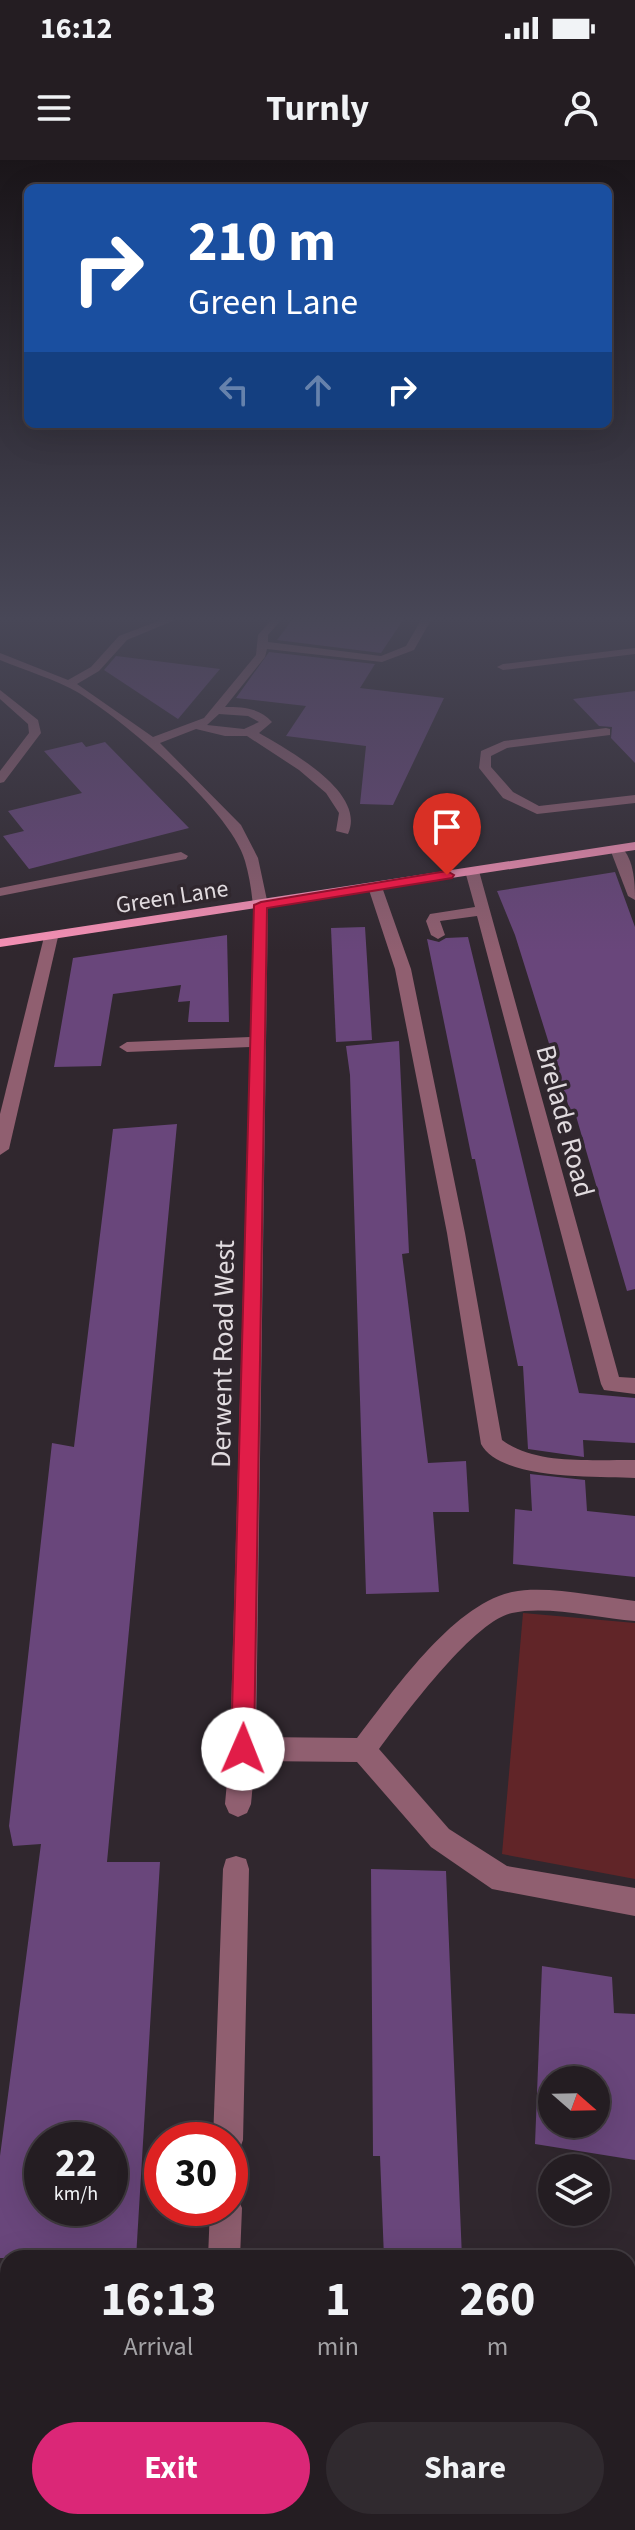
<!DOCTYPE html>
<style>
body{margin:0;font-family:"Source Sans 3",sans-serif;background:#302a2f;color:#f1f3f6;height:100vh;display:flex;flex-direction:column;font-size:30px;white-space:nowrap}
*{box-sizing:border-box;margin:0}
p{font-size:26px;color:#a3a2a5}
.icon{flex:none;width:44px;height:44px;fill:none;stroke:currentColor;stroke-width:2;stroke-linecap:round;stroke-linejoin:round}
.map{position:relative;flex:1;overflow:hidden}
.sheet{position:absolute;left:0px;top:2090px;width:636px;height:280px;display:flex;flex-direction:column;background:#241d22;border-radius:24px 24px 0 0;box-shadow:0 8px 32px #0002,0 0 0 2px #413b40}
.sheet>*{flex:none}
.hud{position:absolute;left:24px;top:24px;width:588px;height:244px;border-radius:12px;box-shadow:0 8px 32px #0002,0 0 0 2px #413b40;background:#1a4fa0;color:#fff;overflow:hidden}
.needle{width:52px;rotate:110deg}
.fabs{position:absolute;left:538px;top:1906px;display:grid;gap:16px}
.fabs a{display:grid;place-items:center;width:72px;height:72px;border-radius:50%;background:#241d22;box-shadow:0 8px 32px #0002,0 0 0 2px #413b40;font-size:40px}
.speed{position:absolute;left:24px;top:1962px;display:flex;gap:16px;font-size:40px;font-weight:700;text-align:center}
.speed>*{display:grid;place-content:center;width:104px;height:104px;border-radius:50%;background:#241d22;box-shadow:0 8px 32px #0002,0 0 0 2px #413b40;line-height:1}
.speed small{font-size:20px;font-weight:400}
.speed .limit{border:12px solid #d22;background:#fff;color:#111}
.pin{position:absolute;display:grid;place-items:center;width:68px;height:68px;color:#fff;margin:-82px -34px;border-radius:50% 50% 50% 0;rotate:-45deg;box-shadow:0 0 8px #0007}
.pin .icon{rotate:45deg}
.me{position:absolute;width:88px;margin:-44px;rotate:1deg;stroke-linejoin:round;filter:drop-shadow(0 0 6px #0008)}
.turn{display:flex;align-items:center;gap:28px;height:168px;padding:0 32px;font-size:36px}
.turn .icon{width:104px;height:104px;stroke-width:2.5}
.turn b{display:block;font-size:56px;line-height:68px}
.lanes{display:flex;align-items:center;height:76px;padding:0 32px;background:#0003;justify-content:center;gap:40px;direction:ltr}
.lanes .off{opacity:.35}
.eta{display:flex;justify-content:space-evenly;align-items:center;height:136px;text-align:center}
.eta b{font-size:48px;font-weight:700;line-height:56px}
.button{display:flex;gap:16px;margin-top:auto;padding:16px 32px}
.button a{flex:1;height:92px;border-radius:48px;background:#db2777;color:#fff;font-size:32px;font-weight:700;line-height:92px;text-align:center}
.button a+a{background:#302a2f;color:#f1f3f6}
.status{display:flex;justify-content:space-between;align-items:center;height:56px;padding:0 40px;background:#241d22;direction:ltr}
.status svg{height:22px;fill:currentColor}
header{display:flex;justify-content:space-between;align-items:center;height:104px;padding:0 32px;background:#241d22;font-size:36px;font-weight:700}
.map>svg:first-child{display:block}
.green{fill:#612528}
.building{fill:#69467b;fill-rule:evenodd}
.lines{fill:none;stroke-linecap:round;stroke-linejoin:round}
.minor{fill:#905f70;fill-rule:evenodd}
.major{fill:#f691b5;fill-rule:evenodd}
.route{fill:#e11d48;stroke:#92132f;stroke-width:2}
.labels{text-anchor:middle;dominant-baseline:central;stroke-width:7;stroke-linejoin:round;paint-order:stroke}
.far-street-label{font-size:24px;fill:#e1dbdf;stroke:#30272e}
.street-label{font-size:28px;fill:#e1dbdf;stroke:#30272e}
</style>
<div class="status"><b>16:12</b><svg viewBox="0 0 49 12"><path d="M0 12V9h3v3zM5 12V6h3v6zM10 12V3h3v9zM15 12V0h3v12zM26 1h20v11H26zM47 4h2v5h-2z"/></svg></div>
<header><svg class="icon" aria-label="menu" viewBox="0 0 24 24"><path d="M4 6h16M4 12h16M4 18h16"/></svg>Turnly<svg class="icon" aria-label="person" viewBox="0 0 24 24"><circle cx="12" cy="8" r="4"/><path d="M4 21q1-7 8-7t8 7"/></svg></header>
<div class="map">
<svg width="635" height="2370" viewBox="0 0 635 2370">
<rect width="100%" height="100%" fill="#30272e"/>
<polygon class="green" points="523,1453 635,1463 635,1719 502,1694"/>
<g class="building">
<polygon points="292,460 403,460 381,493 277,480"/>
<polygon points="269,492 375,504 360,528 444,538 393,645 360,644 366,586 286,576 306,546 236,538"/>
<polygon points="116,496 220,509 178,559 104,510"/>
<polygon points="635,531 635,603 611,578 612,567 599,566 573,539"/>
<polygon points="82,582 86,587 105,582 189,668 29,709 3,676 24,671 8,651 82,633 44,591"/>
<polygon points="615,712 635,767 635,1129 627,1131 576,956 572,957 515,775 497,731"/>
<polygon points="365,767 372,880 336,882 331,768"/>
<polygon points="227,775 229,862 188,862 190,841 178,842 181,825 113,834 101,906 54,907 73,798"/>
<polygon points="468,777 579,1233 635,1238 635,1283 583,1280 584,1297 528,1289 523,1206 518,1206 475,999 472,999 427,779 439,782 446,778"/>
<polygon points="399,881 409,1093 402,1094 428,1303 466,1301 469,1352 433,1352 439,1432 366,1434 350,915 346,886"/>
<path d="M177 964 107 1702H160L136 2098H0V1996L41 1684 13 1686 9 1666 52 1283 74 1287 113 969ZM42 1980H110V2048H42Z"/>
<polygon points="530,1314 585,1320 587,1351 635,1356 635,1417 513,1404 515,1349 532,1351"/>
<polygon points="371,1709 446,1711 462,2098 384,2098 380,1996 373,1996"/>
<path d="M542 1806 612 1817 614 1853 635 1854V2000L535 1984ZM552 1920H596V1964H552Z"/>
</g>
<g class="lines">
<g class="minor">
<path d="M161 460H175L127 480 99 511 77 524 153 577 204 558 256 495 258 475 271 460H281L268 475V482L381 496 406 486 421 460H431L414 490 382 502 267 489 265 497 225 547C243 547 260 548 272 562L259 573C288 590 367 632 348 674L336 671 339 653 326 633 299 610 247 576H225L196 569 160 583 241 665 258 698 268 745 256 1577 357 1578C393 1532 452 1445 512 1432 547 1425 599 1437 635 1441V1461C599 1458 546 1445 512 1453 473 1461 403 1557 379 1589L449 1669 507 1706 635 1728V1756L492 1729 431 1687 357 1602 255 1601 251 1644 247 1653 238 1657 229 1653 225 1644 230 1589 250 887 127 892 119 887 127 882 250 877C252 819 261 757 245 701 231 650 124 561 79 533 55 519 26 511 0 500V493L68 520 91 507 119 476ZM219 554 248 556 259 562 244 569 207 565Z"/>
<polygon points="635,488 635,494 503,510 497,507 503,504"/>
<polygon points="0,530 38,560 41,573 4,622 0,623 0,611 29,573 28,564 0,539"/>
<polygon points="606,568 610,569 610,575 507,588 491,596 491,607 513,632 539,646 635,635 635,643 537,654 503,638 479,608 481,591 504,581"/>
<path d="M617 685C634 693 635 723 635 740L628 736 610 689Z"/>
<polygon points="181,692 188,696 186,699 0,736 0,728"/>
<polygon points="472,707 479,711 619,1217 635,1218 635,1234 604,1230 601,1224 477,756 440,761 445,775 438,779 431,775 426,761 430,754 475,747 465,711"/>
<path d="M375 723 382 727 411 809 465 1073 502 1280C537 1306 593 1299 635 1300V1318C598 1316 501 1321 481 1284L447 1073 395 809 368 727Z"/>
<polygon points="51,773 58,777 9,989 0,995 0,954 44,777"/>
<polygon points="236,1696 246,1699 249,1709 243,1980 239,1991 230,1994 230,1980 213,1980 223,1709 226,1699"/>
<polygon points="230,2034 237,2037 242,2048 240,2098 208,2098 210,2048 230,2048"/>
<rect x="198" y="2362" width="36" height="8"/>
</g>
<polygon class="major" points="635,682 635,690 0,787 0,779"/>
</g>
<linearGradient id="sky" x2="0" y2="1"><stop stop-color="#1a1519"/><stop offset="0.58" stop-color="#484757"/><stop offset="1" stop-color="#484757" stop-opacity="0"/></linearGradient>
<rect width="635" height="792" fill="url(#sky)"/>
<polygon class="route" points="447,711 454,715 452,718 267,748 254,1589 251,1596 243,1600 234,1596 231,1589 254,745 261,742"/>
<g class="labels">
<g class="far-street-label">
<text transform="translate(172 737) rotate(-9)">Green Lane</text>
</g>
<g class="street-label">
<text transform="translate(565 961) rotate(75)">Brelade Road</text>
<text transform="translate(223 1194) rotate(-89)">Derwent Road West</text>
</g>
</g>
</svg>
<div class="fabs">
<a><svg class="needle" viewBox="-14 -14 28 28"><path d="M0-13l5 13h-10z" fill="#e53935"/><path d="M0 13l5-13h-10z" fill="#a3a2a5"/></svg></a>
<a><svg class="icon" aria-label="layers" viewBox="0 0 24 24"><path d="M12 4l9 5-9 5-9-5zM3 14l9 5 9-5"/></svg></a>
</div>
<div class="speed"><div>22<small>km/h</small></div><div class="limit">30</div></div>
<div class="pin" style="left:447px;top:715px;background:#d93025"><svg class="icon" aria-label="arrive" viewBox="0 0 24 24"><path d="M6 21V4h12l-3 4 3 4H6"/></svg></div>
<svg class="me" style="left:243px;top:1589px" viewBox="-20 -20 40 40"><circle r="19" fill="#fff"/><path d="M0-13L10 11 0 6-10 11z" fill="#e11d48"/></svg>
<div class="hud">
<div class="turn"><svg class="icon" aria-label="right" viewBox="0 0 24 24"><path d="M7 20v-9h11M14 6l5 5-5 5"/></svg><div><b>210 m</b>Green Lane</div></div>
<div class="lanes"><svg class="icon off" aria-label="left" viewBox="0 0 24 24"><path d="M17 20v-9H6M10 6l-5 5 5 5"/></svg><svg class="icon off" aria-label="ahead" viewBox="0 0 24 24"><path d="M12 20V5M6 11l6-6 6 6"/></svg><svg class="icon" aria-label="right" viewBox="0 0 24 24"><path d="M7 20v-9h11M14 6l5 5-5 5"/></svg></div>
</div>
<section class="sheet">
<div class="eta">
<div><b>16:13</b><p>Arrival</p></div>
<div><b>1</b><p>min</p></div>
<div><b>260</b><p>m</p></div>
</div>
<div class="button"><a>Exit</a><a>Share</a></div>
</section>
</div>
